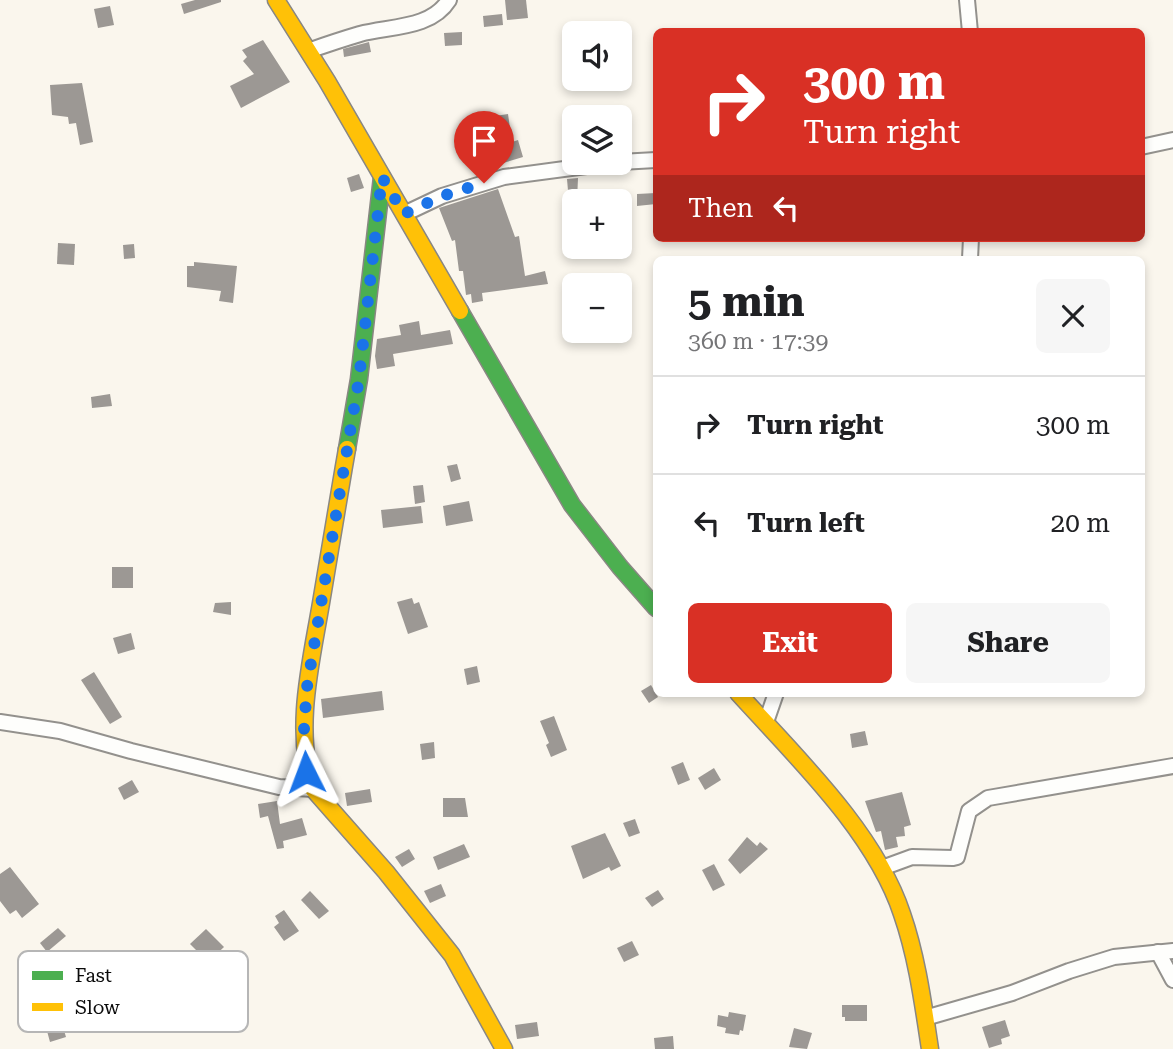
<!DOCTYPE html>
<meta charset="utf-8">
<style>
body{margin:0;font-family:"Roboto Serif",serif;background:#f6f6f6;color:#202124;height:100vh;display:flex;flex-direction:column;font-size:26px;white-space:nowrap}
*{box-sizing:border-box;margin:0}
p{font-size:23px;color:#757577}
.icon{flex:none;width:38px;height:38px;fill:none;stroke:currentColor;stroke-width:2;stroke-linecap:round;stroke-linejoin:round}
.map{position:relative;flex:1;overflow:hidden}
.side{position:absolute;left:653px;top:256px;width:492px;height:441px;display:flex;flex-direction:column;background:#fff;border-radius:10px;box-shadow:0 4px 10px #0003}
.side>*{flex:none}
.hud{position:absolute;left:653px;top:28px;width:492px;height:214px;border-radius:10px;box-shadow:0 4px 10px #0003;background:#d93025;color:#fff;overflow:hidden}
.controls{position:absolute;left:562px;top:21px;display:grid;gap:14px}
.controls a{display:grid;place-items:center;width:70px;height:70px;border-radius:10px;background:#fff;box-shadow:0 4px 10px #0003;font-size:35px}
.pin{position:absolute;display:grid;place-items:center;width:60px;height:60px;color:#fff;margin:-72px -30px;border-radius:50% 50% 50% 0;rotate:-45deg;box-shadow:0 0 7px #0007}
.pin .icon{rotate:45deg}
.me{position:absolute;width:77px;margin:-38px;rotate:357deg;stroke-linejoin:round;filter:drop-shadow(0 0 5px #0008)}
.turn{display:flex;align-items:center;gap:24px;height:147px;padding:0 35px;font-size:32px}
.turn .icon{width:91px;height:91px;stroke-width:2.5}
.turn b{display:block;font-size:49px;line-height:60px}
.then{display:flex;align-items:center;height:66px;padding:0 35px;background:#0003;gap:14px;font-size:26px}
.round{display:grid;place-items:center;flex:none;width:74px;height:74px;border-radius:10px;background:#f6f6f6}
.head{display:flex;align-items:center;justify-content:space-between;height:119px;padding:0 35px}
h1{font-size:42px;font-weight:700;line-height:52px}
.primary-button{display:flex;gap:14px;margin-top:auto;padding:14px 35px}
.primary-button a{flex:1;height:80px;border-radius:10px;background:#d93025;color:#fff;font-size:28px;font-weight:700;line-height:80px;text-align:center}
.primary-button a+a{background:#f6f6f6;color:#202124}
ul{padding:0;list-style:none}
li{display:flex;align-items:center;gap:21px;height:98px;padding:0 35px;border-top:2px solid #e0e0e0}
li div{flex:1}
li b{display:block;font-size:26px}
li em{font-style:normal}
.map>svg:first-child{display:block}
.building{fill:#9c9894}
.lines{fill:none;stroke-linecap:round;stroke-linejoin:round}
.street-casing{stroke:#93918d;stroke-width:18}
.fast-casing{stroke:#898783;stroke-width:19}
.slow-casing{stroke:#898783;stroke-width:19}
.street{stroke:#fefefc;stroke-width:14}
.fast{stroke:#4caf50;stroke-width:16}
.slow{stroke:#ffc107;stroke-width:16}
.route{stroke:#1a73e8;stroke-width:12;stroke-dasharray:0 21.6}
.key{fill:#fff;stroke:#b6b6b6;stroke-width:2}
.key-label{font-size:19px;fill:#0b0b0b}
</style>
<div class="map">
<svg width="1173" height="1049" viewBox="0 0 1173 1049">
<rect width="100%" height="100%" fill="#faf6ed"/>
<g class="building">
<polygon points="195,0 221,0 221,2 184,14 181,4"/>
<polygon points="505,0 526,0 528,18 507,20"/>
<polygon points="110,6 114,25 98,28 94,9"/>
<polygon points="502,14 503,25 484,27 483,16"/>
<polygon points="462,32 462,45 445,46 444,33"/>
<polygon points="263,40 290,82 241,108 230,86 254,74 243,61 247,57 242,50"/>
<polygon points="369,42 371,52 344,57 343,49"/>
<polygon points="82,83 93,142 80,145 76,123 69,124 68,117 52,115 50,85"/>
<polygon points="508,114 512,142 518,140 523,157 493,166 488,148 500,145 495,116"/>
<polygon points="359,174 364,188 351,192 347,178"/>
<polygon points="578,178 577,201 574,201 574,214 570,214 567,179"/>
<polygon points="498,189 515,237 519,236 525,276 545,271 548,284 482,293 483,301 472,303 471,294 466,295 463,271 459,271 455,240 452,241 439,208"/>
<polygon points="656,193 656,204 637,206 637,194"/>
<polygon points="58,243 75,244 74,265 57,264"/>
<polygon points="134,244 135,258 124,259 123,245"/>
<polygon points="194,262 237,266 233,303 219,301 221,291 187,287 187,266 194,266"/>
<polygon points="419,321 421,335 450,330 453,344 393,354 395,366 377,369 375,356 377,339 401,335 399,325"/>
<polygon points="110,394 112,406 92,408 91,397"/>
<polygon points="457,464 461,479 451,482 447,466"/>
<polygon points="423,485 425,502 415,504 413,486"/>
<polygon points="469,501 473,521 446,526 443,506"/>
<polygon points="421,506 423,523 383,528 381,510"/>
<rect x="112" y="567" width="21" height="21"/>
<polygon points="412,598 414,604 419,602 428,627 408,634 397,602"/>
<polygon points="231,602 231,615 213,612 215,603"/>
<polygon points="131,633 135,649 118,654 113,638"/>
<polygon points="477,666 480,682 467,685 464,669"/>
<polygon points="94,672 122,717 110,724 81,680"/>
<polygon points="651,685 658,697 649,703 641,691"/>
<polygon points="382,691 384,710 323,718 321,699"/>
<polygon points="554,716 567,750 551,757 546,745 549,743 540,721"/>
<polygon points="865,731 868,745 852,748 850,734"/>
<polygon points="434,742 435,758 422,760 420,744"/>
<polygon points="683,762 690,780 678,785 671,767"/>
<polygon points="714,768 721,780 705,790 698,778"/>
<polygon points="132,780 139,792 124,800 118,788"/>
<polygon points="370,789 372,802 347,806 345,793"/>
<polygon points="902,792 911,825 904,827 905,836 896,837 898,847 885,850 881,831 876,832 865,801"/>
<polygon points="443,798 465,798 468,817 443,817"/>
<polygon points="277,801 280,824 302,818 307,835 283,841 284,848 277,849 268,816 260,818 258,804"/>
<polygon points="635,819 640,833 629,837 623,823"/>
<polygon points="605,833 621,866 611,871 609,867 583,879 571,846"/>
<polygon points="747,837 757,846 760,842 768,849 740,874 728,860"/>
<polygon points="464,844 470,857 438,870 433,857"/>
<polygon points="409,849 415,859 402,867 395,857"/>
<polygon points="714,864 725,885 713,891 702,870"/>
<polygon points="10,867 39,904 22,918 16,910 10,914 0,901 0,874"/>
<polygon points="441,884 446,896 430,903 424,891"/>
<polygon points="658,890 664,899 652,907 645,898"/>
<polygon points="310,891 329,911 319,919 301,900"/>
<polygon points="284,910 299,931 284,941 274,927 279,923 275,916"/>
<polygon points="58,928 66,936 47,952 40,943"/>
<polygon points="206,929 224,947 208,962 190,944"/>
<polygon points="632,941 639,955 624,962 617,948"/>
<polygon points="71,999 78,1019 62,1024 66,1037 50,1042 41,1009"/>
<polygon points="842,1005 867,1005 867,1021 845,1021 845,1017 842,1017"/>
<polygon points="729,1012 746,1015 743,1031 740,1030 739,1035 725,1033 726,1028 717,1026 718,1015 728,1017"/>
<polygon points="1005,1020 1010,1036 1001,1039 1002,1044 989,1048 982,1027"/>
<polygon points="537,1022 539,1036 517,1039 515,1025"/>
<polygon points="794,1028 812,1033 807,1049 789,1047"/>
<polygon points="673,1036 674,1049 655,1049 654,1038"/>
</g>
<g class="lines">
<g class="street-casing">
<g id="street">
<polyline points="967,0 970,32"/>
<path d="M308 51C325 45 343 39 360 34 390 26 431 29 449 0"/>
<polyline points="1141,147 1173,140"/>
<polyline points="620,162 656,160"/>
<polyline points="404,214 442,196 504,177 609,163"/>
<polyline points="970,259 971,238"/>
<polyline points="0,722 60,731 131,751 279,787 313,789"/>
<polyline points="766,722 776,693"/>
<polyline points="882,868 912,857 953,858 957,857 969,811 988,798 1173,766"/>
<polyline points="1158,952 1173,980"/>
<polyline points="925,1018 1012,993 1069,971 1114,957 1173,951"/>
</g>
</g>
<g class="fast-casing">
<g id="fast">
<polyline points="460,311 572,505 620,567 656,608"/>
<polyline points="347,449 359,379 382,177"/>
</g>
</g>
<g class="slow-casing">
<g id="slow">
<polyline points="276,0 327,81 460,311"/>
<path d="M347 449C338 500 330 551 321 603 311 663 294 728 313 789L386 872 452 955 504 1049"/>
<path d="M738 693C795 756 875 832 902 914 917 957 923 1003 930 1049"/>
</g>
</g>
<use href="#street" class="street"/>
<use href="#fast" class="fast"/>
<use href="#slow" class="slow"/>
</g>
<g class="lines">
<polyline class="route" points="306,772 304,728 307,687 359,379 382,177 404,214 442,196 484,183"/>
</g>
<rect x="18" y="951" width="230" height="81" rx="10" class="key"/>
<rect x="32" y="971" width="31" height="9" fill="#4caf50"/>
<rect x="32" y="1003" width="31" height="8" fill="#ffc107"/>
<g class="key-label">
<text x="75" y="982">Fast</text>
<text x="75" y="1014">Slow</text>
</g>
</svg>
<div class="controls">
<a><svg class="icon" aria-label="sound" viewBox="0 0 24 24"><path d="M4 9h4l5-4v14l-5-4H4zM17 9q2 3 0 6"/></svg></a>
<a><svg class="icon" aria-label="layers" viewBox="0 0 24 24"><path d="M12 4l9 5-9 5-9-5zM3 14l9 5 9-5"/></svg></a>
<a>+</a>
<a>−</a>
</div>
<div class="pin" style="left:484px;top:183px;background:#d93025"><svg class="icon" aria-label="arrive" viewBox="0 0 24 24"><path d="M6 21V4h12l-3 4 3 4H6"/></svg></div>
<svg class="me" style="left:306px;top:772px" viewBox="-20 -20 40 40"><path d="M0-17L14 15 0 8-14 15z" fill="#1a73e8" stroke="#fff" stroke-width="4"/></svg>
<div class="hud">
<div class="turn"><svg class="icon" aria-label="right" viewBox="0 0 24 24"><path d="M7 20v-9h11M14 6l5 5-5 5"/></svg><div><b>300 m</b>Turn right</div></div>
<div class="then">Then<svg class="icon" aria-label="left" viewBox="0 0 24 24"><path d="M17 20v-9H6M10 6l-5 5 5 5"/></svg></div>
</div>
<section class="side">
<div class="head"><div><h1>5 min</h1><p>360 m · 17:39</p></div><a class="round"><svg class="icon" aria-label="close" viewBox="0 0 24 24"><path d="M6 6l12 12M18 6L6 18"/></svg></a></div>
<ul>
<li><svg class="icon" aria-label="right" viewBox="0 0 24 24"><path d="M7 20v-9h11M14 6l5 5-5 5"/></svg><div><b>Turn right</b></div><em>300 m</em></li>
<li><svg class="icon" aria-label="left" viewBox="0 0 24 24"><path d="M17 20v-9H6M10 6l-5 5 5 5"/></svg><div><b>Turn left</b></div><em>20 m</em></li>
</ul>
<div class="primary-button"><a>Exit</a><a>Share</a></div>
</section>
</div>
